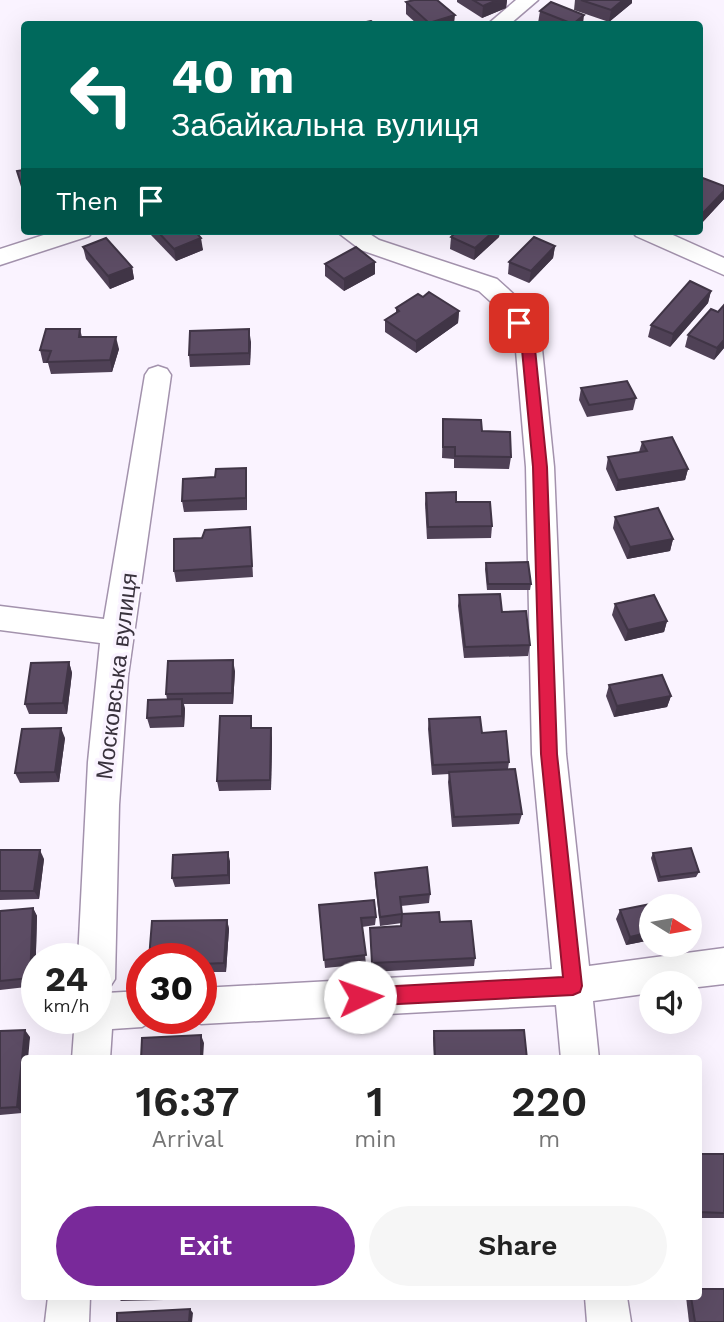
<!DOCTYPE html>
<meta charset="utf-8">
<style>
body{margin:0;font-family:"Work Sans",sans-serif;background:#f6f6f6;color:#222;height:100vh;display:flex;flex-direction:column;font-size:26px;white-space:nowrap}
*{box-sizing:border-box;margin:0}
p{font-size:23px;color:#767676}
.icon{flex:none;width:38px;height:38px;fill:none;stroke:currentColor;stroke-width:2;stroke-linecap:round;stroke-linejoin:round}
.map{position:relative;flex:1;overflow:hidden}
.side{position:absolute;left:21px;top:1055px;width:681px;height:245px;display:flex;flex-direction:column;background:#fff;border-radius:7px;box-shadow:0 7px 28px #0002}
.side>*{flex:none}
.banner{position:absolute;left:21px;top:21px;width:682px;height:214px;border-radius:7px;box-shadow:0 7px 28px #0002;background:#00695c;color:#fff;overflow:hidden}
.needle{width:46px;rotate:101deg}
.controls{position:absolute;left:639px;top:894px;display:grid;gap:14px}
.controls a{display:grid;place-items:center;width:63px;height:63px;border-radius:50%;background:#fff;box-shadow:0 7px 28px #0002;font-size:35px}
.speed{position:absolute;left:21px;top:943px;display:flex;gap:14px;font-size:35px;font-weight:700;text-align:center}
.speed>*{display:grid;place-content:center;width:91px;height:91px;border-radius:50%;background:#fff;box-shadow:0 7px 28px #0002;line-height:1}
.speed small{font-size:18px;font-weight:400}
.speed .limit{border:10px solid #d22;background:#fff;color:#111}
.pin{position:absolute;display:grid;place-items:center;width:60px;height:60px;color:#fff;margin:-30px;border-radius:14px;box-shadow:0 4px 10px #0006}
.me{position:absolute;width:77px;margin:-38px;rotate:87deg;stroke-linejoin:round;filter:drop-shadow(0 0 5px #0008)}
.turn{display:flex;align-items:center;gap:24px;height:147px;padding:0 35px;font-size:32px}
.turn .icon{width:91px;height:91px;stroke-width:2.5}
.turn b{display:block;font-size:49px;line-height:60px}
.then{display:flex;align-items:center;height:66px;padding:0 35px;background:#0003;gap:14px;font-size:26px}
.eta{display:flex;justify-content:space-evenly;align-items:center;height:119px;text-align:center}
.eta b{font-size:42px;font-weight:600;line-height:49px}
.primary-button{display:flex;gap:14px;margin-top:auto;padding:14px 35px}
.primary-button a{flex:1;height:80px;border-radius:42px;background:#79299a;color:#fff;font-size:28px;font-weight:600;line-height:80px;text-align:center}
.primary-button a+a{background:#f6f6f6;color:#222}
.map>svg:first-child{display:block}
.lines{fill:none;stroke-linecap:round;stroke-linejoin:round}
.minor-casing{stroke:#a392ad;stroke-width:3}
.minor{fill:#fff;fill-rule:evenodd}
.wall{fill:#4f4156}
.shaded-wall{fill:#403546}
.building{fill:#5c4c64;stroke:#403546;stroke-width:2}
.route{fill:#e11d48;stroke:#92132f;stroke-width:2}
.labels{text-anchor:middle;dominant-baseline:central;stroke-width:7;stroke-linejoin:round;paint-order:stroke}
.street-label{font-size:23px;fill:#39323d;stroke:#faf3ff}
</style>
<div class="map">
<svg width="724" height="1322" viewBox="0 0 724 1322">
<rect width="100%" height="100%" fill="#faf3ff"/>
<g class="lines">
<g class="minor-casing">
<g id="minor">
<polygon points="516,0 538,0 510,24 488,24"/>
<polygon points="56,231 93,231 89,236 0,265 0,249"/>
<polygon points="336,231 365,231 379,240 497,279 520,300 541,339 554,467 566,754 589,966 724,948 724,984 690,988 690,984 651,984 651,993 593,1001 599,1059 561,1059 556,1005 201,1024 188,1018 201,1018 201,988 552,969 532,754 526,467 515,339 501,311 479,291 361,250"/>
<polygon points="632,231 664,231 724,258 724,275 636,236"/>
<polygon points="158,366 167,369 171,375 128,676 119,805 115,979 106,993 142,991 142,1018 157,1018 142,1027 112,1029 110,1059 72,1059 75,1018 96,1018 96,959 78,959 88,762 100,643 0,630 0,606 104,619 145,375 149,369"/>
<polygon points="48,1297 90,1297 89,1322 45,1322"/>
<polygon points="585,1297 627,1297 631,1322 587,1322"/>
</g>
</g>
<use href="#minor" class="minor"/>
</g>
<g class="wall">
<polygon points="457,0 507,0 506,8 482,18 457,2"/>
<polygon points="575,0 632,0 632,3 609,22 574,10"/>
<polygon points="406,2 454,24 417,24 406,14"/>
<polygon points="540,11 583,24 542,24 538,23"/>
<polygon points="700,177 724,199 700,225"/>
<polygon points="150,231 195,231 203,250 176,261 150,234"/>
<polygon points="457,231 500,231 499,237 474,260 450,249 451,237"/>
<polygon points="555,246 553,258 529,283 508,274 509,262"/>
<polygon points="83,247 132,267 134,279 110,289 86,259"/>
<polygon points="325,264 375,274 344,291 325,276"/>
<polygon points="711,291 708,303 670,347 648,337 651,325"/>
<polygon points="423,297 459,311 458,323 416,353 385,332 385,320 396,313 396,308"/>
<polygon points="724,305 724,348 714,360 685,347 688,335 718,312"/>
<polygon points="80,329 82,337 119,349 112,372 51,374 48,363 43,363 40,350"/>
<polygon points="251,342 250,365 190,367 189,355"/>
<polygon points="581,388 636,398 633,410 587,417 579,400"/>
<polygon points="443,419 482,431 511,457 509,469 454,468 454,459 442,458"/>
<polygon points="642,442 688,469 685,480 616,491 606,469 608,457 639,452"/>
<polygon points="247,480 247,510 184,512 182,501"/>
<polygon points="426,493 456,502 492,526 491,538 427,539 425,504"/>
<polygon points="615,517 673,539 670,551 627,559 613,528"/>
<polygon points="202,538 251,539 253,577 176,582 174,571"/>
<polygon points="486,563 531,584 530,590 487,590 485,569"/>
<polygon points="459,595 502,612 530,645 528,656 464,658 458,606"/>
<polygon points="615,604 667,621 664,632 625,641 612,615"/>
<polygon points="69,662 72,673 67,714 29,714 25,704"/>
<polygon points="235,671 233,704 184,704 185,709 184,727 150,728 147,718 167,699 166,694"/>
<polygon points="609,685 671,696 667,707 614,717 606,696"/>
<polygon points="429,719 482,733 509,762 508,769 522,814 519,824 452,827 448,782 449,774 432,775 428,729"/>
<polygon points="253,728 272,738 271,790 219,791 217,781"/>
<polygon points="65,738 59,782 20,783 15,773"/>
<polygon points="0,850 44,859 39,899 0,900"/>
<polygon points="653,853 699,872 696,877 658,882 651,858"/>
<polygon points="230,861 230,884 175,887 172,878"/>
<polygon points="375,873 430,894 429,903 401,906 402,914 440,922 475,958 474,966 372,972 370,928 401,926 402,923 380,926 375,882"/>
<polygon points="319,905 376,917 375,925 362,927 366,964 325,968"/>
<polygon points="651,906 651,940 626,945 616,919 620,910"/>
<polygon points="33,908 37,916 35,986 0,990 0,911"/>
<polygon points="227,920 229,929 226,972 201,972 201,959"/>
<polygon points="0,1031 30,1037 24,1059 24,1092 22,1113 0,1115"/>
<polygon points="434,1031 527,1059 434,1059 433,1038"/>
<rect x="698" y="1154" width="26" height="64"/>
<polygon points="117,1297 207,1297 207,1299 121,1301"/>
<polygon points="686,1297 698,1297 724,1322 689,1322"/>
</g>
<g class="shaded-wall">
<polygon points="497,0 507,0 506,8 482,18 483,6"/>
<polygon points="623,0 632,0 632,3 609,22 611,10"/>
<polygon points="455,15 454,24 429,24 429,23"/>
<polygon points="584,15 583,24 573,24"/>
<polygon points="724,191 724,199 700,225 703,213"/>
<polygon points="494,231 500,231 499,237 474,260 475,248"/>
<polygon points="201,238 203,250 176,261 174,249"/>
<polygon points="555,246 553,258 529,283 531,271"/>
<polygon points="375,262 375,274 344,291 344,279"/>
<polygon points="132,267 134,279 110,289 108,276"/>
<polygon points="711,291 708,303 670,347 673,334"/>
<polygon points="459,311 458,323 416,353 416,341"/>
<polygon points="249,329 251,342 250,365 249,353"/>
<polygon points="116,337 119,349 112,372 110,360"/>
<polygon points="724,340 724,348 714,360 717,348"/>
<polygon points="246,468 247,480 247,510 246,498"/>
<polygon points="688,469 685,480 616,491 618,480"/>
<polygon points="673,539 670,551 627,559 630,547"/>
<polygon points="667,621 664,632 625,641 628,630"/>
<polygon points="233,660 235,671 233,704 232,693"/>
<polygon points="69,662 72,673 67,714 63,703"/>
<polygon points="671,696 667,707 614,717 617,706"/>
<polygon points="182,699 185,709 184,727 182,716"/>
<polygon points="61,728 65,738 59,782 55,772"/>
<polygon points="271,728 272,738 271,790 270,780"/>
<polygon points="40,850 44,859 39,899 34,891"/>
<polygon points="228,852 230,861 230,884 228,875"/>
<polygon points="33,908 37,916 35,986 30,978"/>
<polygon points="227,920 229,929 226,972 224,963"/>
<polygon points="651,932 651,940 626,945 630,937"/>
<polygon points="25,1030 30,1037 28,1059 24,1059 24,1092 22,1113 17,1107"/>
<polygon points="201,1035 204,1043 203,1059 201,1059"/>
<polygon points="190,1309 193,1313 192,1322 189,1322"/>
</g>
<g class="building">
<polygon points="414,0 437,0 455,15 429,23 406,2"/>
<polygon points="473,0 497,0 483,6"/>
<polygon points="581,0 623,0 611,10"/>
<polygon points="551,2 584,15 573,24 540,11"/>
<polygon points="371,21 375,24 356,24"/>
<polygon points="24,170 24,193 17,171"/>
<polygon points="700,177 724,186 724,191 703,213 700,212"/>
<polygon points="157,231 195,231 201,238 174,249"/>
<polygon points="457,231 494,231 475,248 451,237"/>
<polygon points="534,237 555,246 531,271 509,262"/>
<polygon points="106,238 132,267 108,276 83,247"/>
<polygon points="356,247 375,262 344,279 325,264"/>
<polygon points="690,281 711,291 673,334 651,325"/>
<polygon points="429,292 459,311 416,341 385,320 399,311 396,308 418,294 423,297"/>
<polygon points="724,305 724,340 717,348 688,335 711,309 718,312"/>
<polygon points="46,329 80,329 79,337 116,337 110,360 47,362 51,351 40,350"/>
<polygon points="249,329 249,353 189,355 190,331"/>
<polygon points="627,381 636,398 589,405 581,388"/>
<polygon points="443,419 481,420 482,431 510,432 511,457 455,456 455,447 443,447"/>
<polygon points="672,437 688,469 618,480 608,457 647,451 642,442"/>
<polygon points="246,468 246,498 182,501 183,479 215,477 216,469"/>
<polygon points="456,492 456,502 490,502 492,526 428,527 426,493"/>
<polygon points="658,508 673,539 630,547 615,517"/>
<polygon points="250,527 252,566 174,571 174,539 202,538 205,530"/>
<polygon points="528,562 531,584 488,584 486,563"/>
<polygon points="500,594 502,612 526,611 530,645 465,647 459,595"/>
<polygon points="654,595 667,621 628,630 615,604"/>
<polygon points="233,660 232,693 166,694 168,661"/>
<polygon points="69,662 63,703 25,704 31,663"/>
<polygon points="662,675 671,696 617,706 609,685"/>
<polygon points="182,699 182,716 147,718 148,700"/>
<polygon points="220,716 251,716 251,728 271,728 270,780 217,781"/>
<polygon points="480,717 482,733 506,731 509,762 433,765 429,719"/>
<polygon points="61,728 55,772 15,773 22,729"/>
<polygon points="515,769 522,814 454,817 449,772"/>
<polygon points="691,848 699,872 660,877 653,853"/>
<polygon points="0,850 40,850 34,891 0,891"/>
<polygon points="228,852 228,875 172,878 173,855"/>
<polygon points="427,867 430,894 400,897 402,914 380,917 375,873"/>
<polygon points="681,898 684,906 651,906 651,932 630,937 620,910"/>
<polygon points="374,900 376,917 361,918 366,955 324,960 319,905"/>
<polygon points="33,908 30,978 0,981 0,911"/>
<polygon points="439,912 440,922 471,921 475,958 372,963 370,928 401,926 402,914"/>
<polygon points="227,920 224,963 201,964 201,959 149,959 152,921"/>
<polygon points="25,1030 17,1107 0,1108 0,1031"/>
<polygon points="524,1030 527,1059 435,1059 434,1031"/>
<polygon points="201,1035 201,1059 141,1059 142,1038"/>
<polygon points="698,1154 724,1154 724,1213 698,1212"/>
<polygon points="698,1289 724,1289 724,1322 695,1322 691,1297 698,1297"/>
<polygon points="190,1309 189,1322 117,1322 117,1313"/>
</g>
<polygon class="route" points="519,318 524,320 534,339 547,467 557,754 582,986 580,992 573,995 360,1006 354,1004 351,997 354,991 360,988 563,977 541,754 533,467 521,339 513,323"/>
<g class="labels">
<g class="street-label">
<text transform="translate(117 676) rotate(-83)">Московська вулиця</text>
</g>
</g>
</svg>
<div class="controls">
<a><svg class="needle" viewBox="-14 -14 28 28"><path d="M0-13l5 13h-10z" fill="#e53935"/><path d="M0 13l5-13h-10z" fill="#767676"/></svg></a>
<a><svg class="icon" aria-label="sound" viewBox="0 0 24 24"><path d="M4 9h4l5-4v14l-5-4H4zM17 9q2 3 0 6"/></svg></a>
</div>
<div class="speed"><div>24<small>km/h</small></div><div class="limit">30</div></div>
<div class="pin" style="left:519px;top:323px;background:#d93025"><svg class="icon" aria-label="arrive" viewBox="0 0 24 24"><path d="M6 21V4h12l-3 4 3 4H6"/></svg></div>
<svg class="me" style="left:360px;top:997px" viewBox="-20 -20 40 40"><circle r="19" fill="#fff"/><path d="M0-13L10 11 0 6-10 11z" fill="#e11d48"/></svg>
<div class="banner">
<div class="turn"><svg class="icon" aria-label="left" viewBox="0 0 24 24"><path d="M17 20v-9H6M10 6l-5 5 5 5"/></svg><div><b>40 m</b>Забайкальна вулиця</div></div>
<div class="then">Then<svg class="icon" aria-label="arrive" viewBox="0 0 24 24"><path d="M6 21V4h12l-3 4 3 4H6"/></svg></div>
</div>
<section class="side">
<div class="eta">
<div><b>16:37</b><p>Arrival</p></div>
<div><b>1</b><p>min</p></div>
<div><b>220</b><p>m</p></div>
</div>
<div class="primary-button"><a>Exit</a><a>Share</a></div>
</section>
</div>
